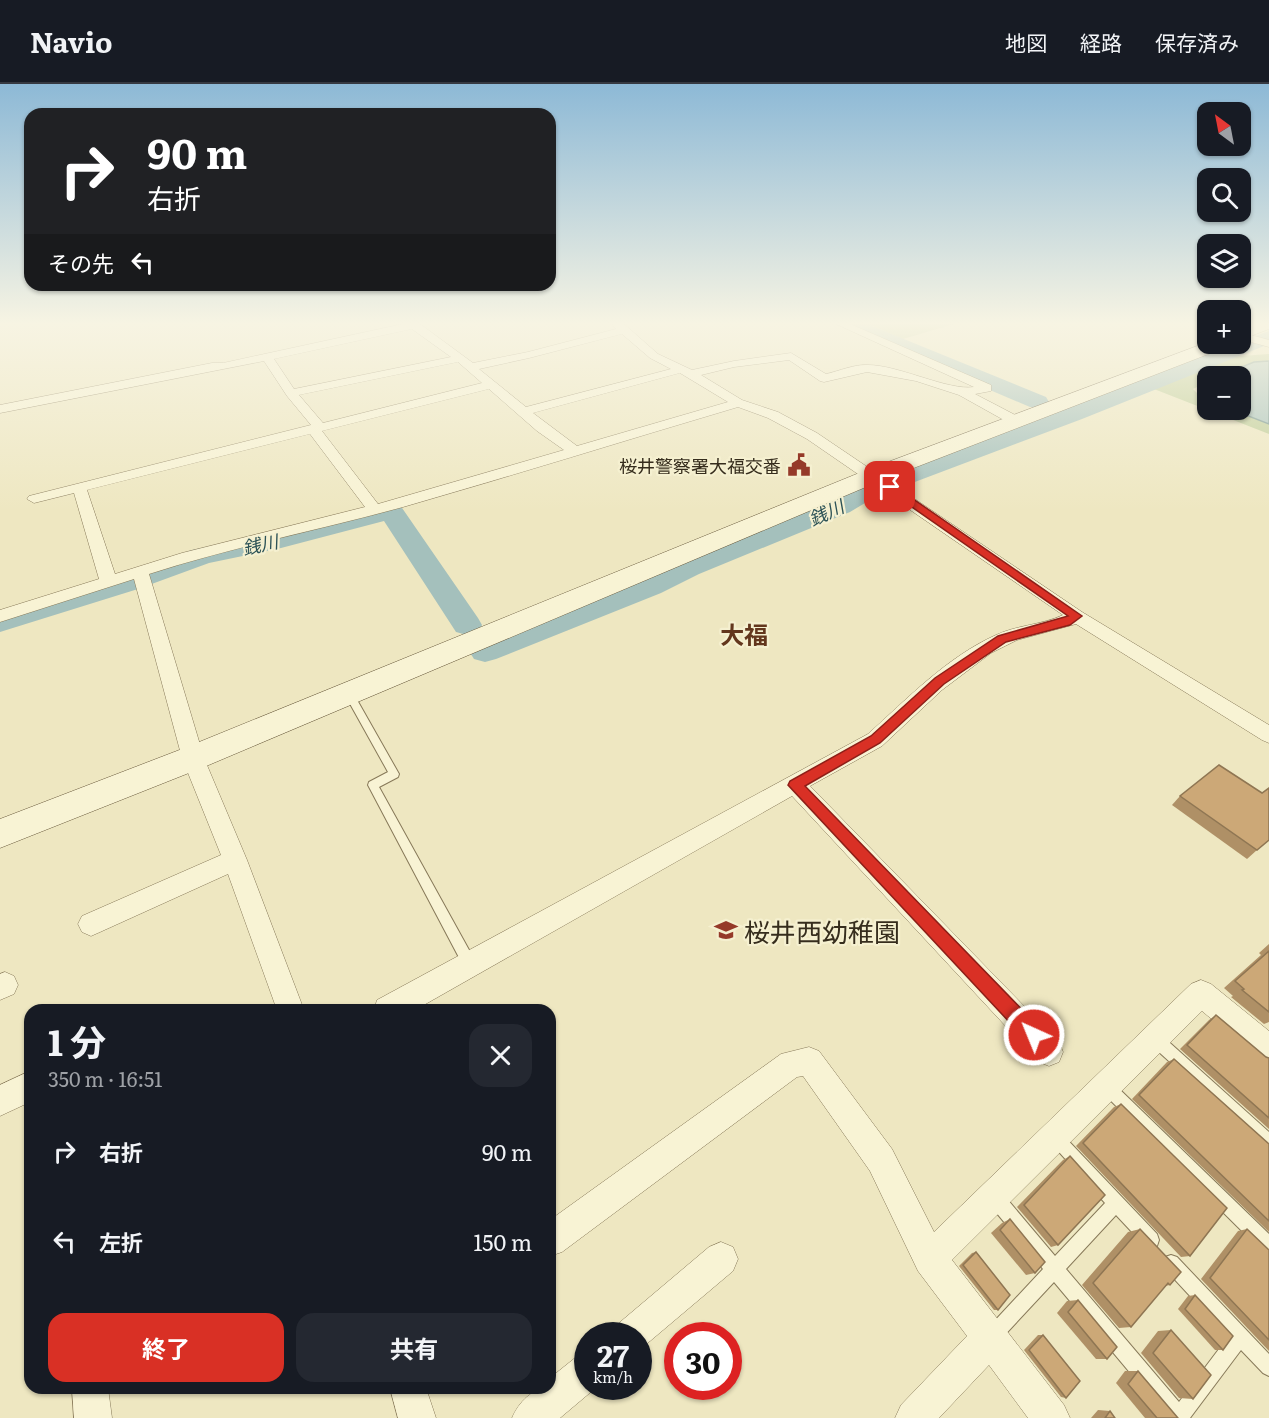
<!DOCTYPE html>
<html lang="ja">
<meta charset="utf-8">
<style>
body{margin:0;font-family:Literata,"Noto Sans JP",serif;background:#242831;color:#f1f3f6;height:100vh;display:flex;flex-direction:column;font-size:22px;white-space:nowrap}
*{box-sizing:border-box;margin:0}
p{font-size:20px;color:#9ea1a6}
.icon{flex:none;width:33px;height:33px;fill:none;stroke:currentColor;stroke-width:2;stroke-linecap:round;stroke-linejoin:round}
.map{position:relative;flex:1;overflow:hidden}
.sheet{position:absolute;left:24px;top:920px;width:532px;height:390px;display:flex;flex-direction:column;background:#171b24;border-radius:18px;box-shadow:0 2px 4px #0004}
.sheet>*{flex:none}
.guide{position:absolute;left:24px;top:24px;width:532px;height:183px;border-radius:18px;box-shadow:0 2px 4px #0004;background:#202124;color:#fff;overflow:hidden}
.needle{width:39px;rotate:328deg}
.controls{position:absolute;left:1197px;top:18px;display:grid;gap:12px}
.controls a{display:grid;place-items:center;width:54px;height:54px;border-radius:12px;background:#171b24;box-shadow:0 2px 4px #0004;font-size:30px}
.speed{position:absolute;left:574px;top:1238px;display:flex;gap:12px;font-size:30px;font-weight:700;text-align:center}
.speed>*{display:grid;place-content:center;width:78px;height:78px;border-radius:50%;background:#171b24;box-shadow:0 2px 4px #0004;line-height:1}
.speed small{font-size:15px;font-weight:400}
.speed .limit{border:9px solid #d22;background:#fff;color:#111}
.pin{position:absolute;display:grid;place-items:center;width:51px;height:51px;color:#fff;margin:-26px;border-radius:12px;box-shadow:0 3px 9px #0006}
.me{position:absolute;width:66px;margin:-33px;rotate:316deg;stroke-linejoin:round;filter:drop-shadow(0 0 4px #0008)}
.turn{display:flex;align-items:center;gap:21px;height:126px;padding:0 24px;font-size:27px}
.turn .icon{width:78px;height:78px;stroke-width:2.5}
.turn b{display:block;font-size:42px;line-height:51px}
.then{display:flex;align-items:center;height:57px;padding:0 24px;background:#0003;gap:12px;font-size:22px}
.round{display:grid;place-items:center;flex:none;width:63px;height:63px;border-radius:18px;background:#242831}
.overview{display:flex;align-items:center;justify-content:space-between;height:102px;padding:0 24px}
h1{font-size:36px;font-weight:700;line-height:45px}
.button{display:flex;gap:12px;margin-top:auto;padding:12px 24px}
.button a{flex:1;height:69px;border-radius:18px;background:#d93025;color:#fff;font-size:24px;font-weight:700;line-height:69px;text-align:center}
.button a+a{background:#242831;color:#f1f3f6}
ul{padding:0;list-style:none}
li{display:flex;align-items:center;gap:18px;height:90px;padding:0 24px}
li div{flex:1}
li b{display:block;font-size:22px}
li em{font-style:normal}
header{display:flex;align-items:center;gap:36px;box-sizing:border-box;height:84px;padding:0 30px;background:#171b24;border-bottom:2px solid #363941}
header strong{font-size:28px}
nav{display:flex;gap:33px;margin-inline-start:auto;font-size:21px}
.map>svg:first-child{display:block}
.green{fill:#bccb95}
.water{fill:#a4c0bc;stroke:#6b8e8b;stroke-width:1.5}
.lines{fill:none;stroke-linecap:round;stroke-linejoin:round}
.river{fill:#a4c0bc;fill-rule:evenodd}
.lane-casing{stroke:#877959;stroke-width:2}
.street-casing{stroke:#877959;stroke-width:1}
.secondary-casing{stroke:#68593c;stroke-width:1}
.lane{fill:#f8f3d4;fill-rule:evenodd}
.street{fill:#f8f3d4;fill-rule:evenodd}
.secondary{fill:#f8f3d4;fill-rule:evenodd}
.wall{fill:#af9066}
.building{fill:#cca877;stroke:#8f7653;stroke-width:1.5}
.route{fill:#d93025;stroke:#8d1f18;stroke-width:1.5}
.labels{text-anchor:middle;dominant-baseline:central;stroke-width:4.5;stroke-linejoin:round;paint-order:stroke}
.far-poi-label{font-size:18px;fill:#362d1d;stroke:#f5f0d0;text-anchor:end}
.far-water-label{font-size:18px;font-style:italic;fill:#2c5256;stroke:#f5f0d0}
.quarter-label{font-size:24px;font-weight:bold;fill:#63371d;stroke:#f5f0d0}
.near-poi-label{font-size:26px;fill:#362d1d;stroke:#f5f0d0;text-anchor:start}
</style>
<header>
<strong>Navio</strong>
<nav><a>地図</a><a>経路</a><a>保存済み</a></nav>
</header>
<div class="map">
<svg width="1269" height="1334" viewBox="0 0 1269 1334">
<rect width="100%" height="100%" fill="#eee7c1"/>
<g class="green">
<polygon points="868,240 954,240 903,255"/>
<path d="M1269 270V277C1245 278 1231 292 1208 292L1207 298 1193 305 1201 313 1207 316 1208 326H1233L1269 340V350L1154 305 1228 273Z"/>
</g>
<polygon class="water" points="1269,277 1269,340 1233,326 1240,326 1240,292 1220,292 1254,278"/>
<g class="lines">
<g class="river">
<polygon points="842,240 867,240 1046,313 1049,318 1046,323 1038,324 1030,323 845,244"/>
<polygon points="1269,247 1269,260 1082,335 875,413 850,428 699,490 661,509 496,575 485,578 474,575 469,567 474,559 641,497 679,478 832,418 857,403"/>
<polygon points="391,419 400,421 478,534 482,541 478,548 467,551 456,548 384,437 281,464 209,479 138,505 0,548 0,528 118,493 192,466 279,448"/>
</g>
<g class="lane-casing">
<g id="lane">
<polygon points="349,606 352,607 399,690 398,693 379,703 474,875 476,879 474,883 469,885 464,883 368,701 369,698 388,688 344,609"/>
<polygon points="1155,948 1160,950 1269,1048 1269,1066 1264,1063 1150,960 1148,955 1150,950"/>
<polygon points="1107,996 1112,998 1269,1150 1269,1170 1263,1168 1102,1008 1100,1003 1102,998"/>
<polygon points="1055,1045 1060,1048 1157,1150 1159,1156 1157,1162 1151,1164 1145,1162 1116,1131 1066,1185 1179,1318 1228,1253 1165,1185 1163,1179 1165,1173 1171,1171 1177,1173 1269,1270 1269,1292 1263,1289 1241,1266 1190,1334 1168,1334 1054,1198 1000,1256 994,1259 988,1256 985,1250 988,1244 1043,1185 990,1121 988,1115 990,1109 996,1107 1002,1109 1055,1172 1105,1119 1050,1058 1047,1053 1050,1048"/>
</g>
</g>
<g class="street-casing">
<g id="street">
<path d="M403 240H420L473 279 528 268 616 245 612 240H624L658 270 692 286 734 277 791 269 826 290C839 287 855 280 868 281 899 281 948 307 974 303L836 240H850L991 301V307L975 310 1021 334 1022 337 1021 340H1011L959 311 916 297 867 288 824 298 820 297 789 276 734 283 701 291 742 316 778 328 817 349 1082 528 1269 641V659L1262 656 1076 540 1017 556 991 569 942 606 882 662 810 702 1059 958 1063 968 1059 978 1049 982 1039 978 792 712 415 926H374L377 916 868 650C907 615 947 573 996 551 1017 541 1042 541 1063 531L807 355 768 334 738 323C626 356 515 391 403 423 319 446 232 463 149 490L204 674 247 776 304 926H277L228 790 100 848 91 852 82 848 78 840 82 832 221 771 182 674 134 495 0 538V526L99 495 74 409 34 419 27 415 29 412 311 341 287 312 264 277 0 329V321L212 279H223ZM412 245 451 273 294 305 274 275ZM622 250 650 274 671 285 526 323 479 285 529 274ZM458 278 482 299 323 339 299 311ZM680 289 728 318 577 362 533 329ZM489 305 537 347 564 366 378 420 322 347ZM310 350 365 423 182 469 115 490 87 406Z"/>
<polygon points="1240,248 1269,256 1269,263 1240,255"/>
<polygon points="5,888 14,892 18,901 14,910 0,916 0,890"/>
<polygon points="1201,896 1211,900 1269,947 1269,979 1259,975 1202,927 952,1176 1064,1321 1070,1334 1028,1334 989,1281 939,1334 895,1334 901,1321 967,1252 918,1187 870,1087 803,992 797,993 562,1168 550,1172 550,1136 781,970 809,963 819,967 892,1065 934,1148 1191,900"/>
<polygon points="30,987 30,1018 0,1032 0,1001"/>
<polygon points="721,1158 733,1163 738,1175 733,1187 643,1263 639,1265 639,1251 613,1251 619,1239 709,1163"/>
<path d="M588 1269V1302H598L560 1334H512C519 1318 532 1304 550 1304V1294L575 1274Z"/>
<polygon points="72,1304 108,1304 112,1334 74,1334"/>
<polygon points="390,1304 426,1304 436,1334 398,1334"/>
</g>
</g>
<g class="secondary-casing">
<g id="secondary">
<polygon points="1253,240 1269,240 1269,245 1240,256 1240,245"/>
<polygon points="1208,258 1226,260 1224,264 880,397 204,683 0,764 0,735 182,665 864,387"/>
</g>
</g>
<use href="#lane" class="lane"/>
<use href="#street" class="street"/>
<use href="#secondary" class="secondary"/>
</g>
<g class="wall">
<polygon points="1180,712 1257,766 1247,775 1172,721"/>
<polygon points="1269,860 1269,938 1264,940 1231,913 1233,912 1224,904 1261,871 1259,869"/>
<polygon points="1216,931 1266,973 1269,974 1269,1045 1180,965 1209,936"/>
<polygon points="1174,975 1269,1060 1269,1148 1132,1015 1167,978"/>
<polygon points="1121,1020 1190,1172 1181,1173 1076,1062 1114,1023"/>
<polygon points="1070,1072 1058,1161 1051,1163 1017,1123 1063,1076"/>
<polygon points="1010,1135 1035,1189 1026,1191 991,1149 1002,1139"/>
<polygon points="1140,1145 1170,1201 1165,1202 1131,1243 1119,1244 1082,1201 1128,1148"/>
<polygon points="1247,1145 1269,1166 1269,1267 1201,1195 1238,1147"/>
<polygon points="976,1168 998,1226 994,1226 959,1182 972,1169"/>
<polygon points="1195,1211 1223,1266 1215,1266 1178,1225 1188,1212"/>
<polygon points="1078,1216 1107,1275 1096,1275 1057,1229 1067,1217"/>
<polygon points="1171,1246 1193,1315 1179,1314 1141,1269 1158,1247"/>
<polygon points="1038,1251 1043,1251 1066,1314 1061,1313 1024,1266"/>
<polygon points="1125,1287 1138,1287 1178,1334 1145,1334 1116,1299"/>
<polygon points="1098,1326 1110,1327 1115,1334 1091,1334"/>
</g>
<g class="building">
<polygon points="1219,681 1262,709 1269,704 1269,756 1257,766 1180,712"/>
<polygon points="1269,867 1269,928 1242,906 1244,905 1235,897"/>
<polygon points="1216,931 1266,973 1269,974 1269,1034 1187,961"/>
<polygon points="1174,975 1269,1060 1269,1137 1139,1011"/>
<polygon points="1121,1020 1227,1124 1190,1172 1083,1059"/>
<polygon points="1070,1072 1105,1111 1058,1161 1024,1121"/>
<polygon points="1010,1135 1045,1178 1035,1189 1000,1146"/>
<polygon points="1140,1145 1181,1188 1170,1201 1168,1199 1131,1243 1093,1199"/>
<polygon points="1247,1145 1269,1166 1269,1256 1210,1194"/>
<polygon points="976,1168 1010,1211 998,1226 963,1181"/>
<polygon points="1195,1211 1233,1252 1223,1266 1185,1225"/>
<polygon points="1078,1216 1117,1263 1107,1275 1068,1228"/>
<polygon points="1171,1246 1211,1291 1193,1315 1153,1269"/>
<polygon points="1043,1251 1080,1297 1066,1314 1029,1266"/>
<polygon points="1138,1287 1178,1334 1157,1334 1128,1300"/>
<polygon points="1110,1327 1115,1334 1105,1334"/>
</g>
<linearGradient id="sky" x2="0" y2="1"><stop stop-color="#8db9d6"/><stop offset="0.56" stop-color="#f7f4e3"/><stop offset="1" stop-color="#f7f4e3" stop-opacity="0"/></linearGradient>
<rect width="1269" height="427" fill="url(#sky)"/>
<polygon class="route" points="886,401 893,401 1082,532 1070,541 1006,558 944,600 880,659 805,702 1040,944 1043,951 1040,957 1034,960 1027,957 788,701 790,697 871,652 935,594 998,552 1068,532 886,405"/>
<defs>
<g id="civic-bare" transform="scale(1.8)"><path d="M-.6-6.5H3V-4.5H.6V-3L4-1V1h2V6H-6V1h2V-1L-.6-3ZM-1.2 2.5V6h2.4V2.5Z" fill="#953a29" stroke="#f5f0d0" stroke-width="2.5" paint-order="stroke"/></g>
<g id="school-bare" transform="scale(1.8)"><path d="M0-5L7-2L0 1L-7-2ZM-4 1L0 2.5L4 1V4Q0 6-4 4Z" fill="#953a29" stroke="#f5f0d0" stroke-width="2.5" paint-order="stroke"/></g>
</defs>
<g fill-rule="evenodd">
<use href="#civic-bare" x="799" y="381"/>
<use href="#school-bare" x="726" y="846"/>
</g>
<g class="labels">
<g class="far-poi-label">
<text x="781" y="381">桜井警察署大福交番</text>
</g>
<g class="far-water-label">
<text transform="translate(826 428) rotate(-24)">銭川</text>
<text transform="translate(260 460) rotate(-12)">銭川</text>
</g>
<g class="quarter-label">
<text x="744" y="549">大福</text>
</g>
<g class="near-poi-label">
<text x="744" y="846">桜井西幼稚園</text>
</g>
</g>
</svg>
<div class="controls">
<a><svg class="needle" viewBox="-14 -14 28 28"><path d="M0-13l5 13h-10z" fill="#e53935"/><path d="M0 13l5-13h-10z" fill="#9ea1a6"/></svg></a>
<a><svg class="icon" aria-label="search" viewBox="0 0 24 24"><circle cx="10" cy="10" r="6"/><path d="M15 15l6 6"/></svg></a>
<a><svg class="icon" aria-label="layers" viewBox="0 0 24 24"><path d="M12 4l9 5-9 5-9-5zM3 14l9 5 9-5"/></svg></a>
<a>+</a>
<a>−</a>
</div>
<div class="speed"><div>27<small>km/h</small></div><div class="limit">30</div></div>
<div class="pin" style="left:890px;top:403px;background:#d93025"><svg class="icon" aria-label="arrive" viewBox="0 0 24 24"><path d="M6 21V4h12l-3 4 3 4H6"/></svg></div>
<svg class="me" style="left:1034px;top:951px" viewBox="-20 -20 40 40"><circle r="17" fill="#d93025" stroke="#fff" stroke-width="3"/><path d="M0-11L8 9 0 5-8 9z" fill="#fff"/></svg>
<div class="guide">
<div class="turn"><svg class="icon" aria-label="right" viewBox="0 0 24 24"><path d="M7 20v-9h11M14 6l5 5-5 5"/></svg><div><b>90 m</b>右折</div></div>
<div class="then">その先<svg class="icon" aria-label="left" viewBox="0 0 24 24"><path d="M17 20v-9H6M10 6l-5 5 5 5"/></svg></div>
</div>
<section class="sheet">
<div class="overview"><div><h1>1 分</h1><p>350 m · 16:51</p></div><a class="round"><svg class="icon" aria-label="close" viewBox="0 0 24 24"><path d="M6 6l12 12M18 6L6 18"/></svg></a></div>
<ul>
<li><svg class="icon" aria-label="right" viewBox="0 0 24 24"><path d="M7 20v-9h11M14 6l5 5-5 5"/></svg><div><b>右折</b></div><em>90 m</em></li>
<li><svg class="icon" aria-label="left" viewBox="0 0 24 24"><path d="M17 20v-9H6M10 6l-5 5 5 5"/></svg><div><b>左折</b></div><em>150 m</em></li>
</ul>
<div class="button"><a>終了</a><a>共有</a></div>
</section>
</div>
